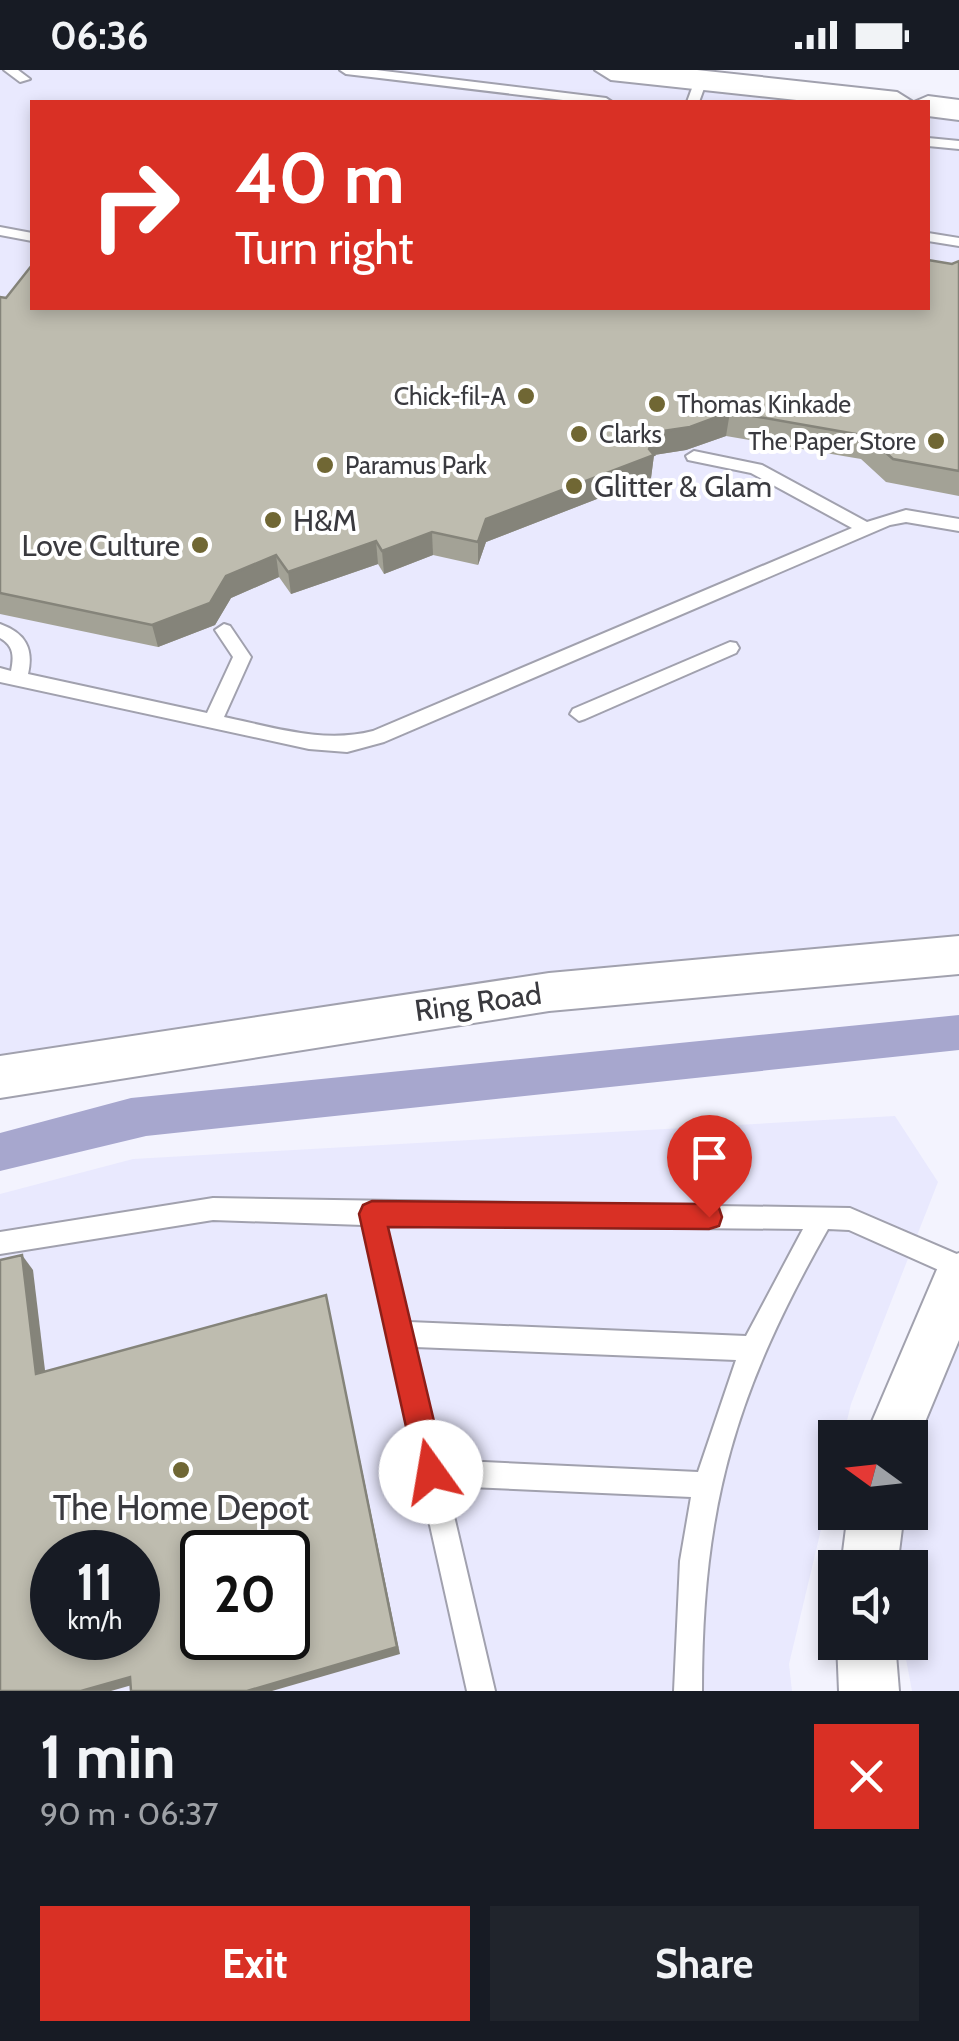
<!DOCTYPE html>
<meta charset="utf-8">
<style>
body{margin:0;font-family:Cabin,sans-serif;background:#20242c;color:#f1f3f6;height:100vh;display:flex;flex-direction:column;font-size:38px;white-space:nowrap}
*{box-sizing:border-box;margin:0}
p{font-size:32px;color:#9ea1a6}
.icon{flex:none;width:55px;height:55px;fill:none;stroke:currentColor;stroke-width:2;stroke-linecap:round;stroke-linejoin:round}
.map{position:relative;height:1621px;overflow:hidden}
.drawer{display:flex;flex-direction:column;background:#171b24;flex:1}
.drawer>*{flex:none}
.hud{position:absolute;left:30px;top:30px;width:900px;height:210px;border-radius:0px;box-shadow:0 5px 15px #0003;background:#d93025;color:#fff;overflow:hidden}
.needle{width:65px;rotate:285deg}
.tools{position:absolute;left:818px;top:1350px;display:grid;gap:20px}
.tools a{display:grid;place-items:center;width:110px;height:110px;border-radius:0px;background:#171b24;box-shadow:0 5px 15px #0003;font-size:50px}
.speed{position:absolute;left:30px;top:1460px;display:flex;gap:20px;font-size:50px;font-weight:700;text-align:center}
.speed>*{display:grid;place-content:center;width:130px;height:130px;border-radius:50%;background:#171b24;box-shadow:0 5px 15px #0003;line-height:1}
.speed small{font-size:25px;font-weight:400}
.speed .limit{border:5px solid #111;border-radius:15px;background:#fff;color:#111}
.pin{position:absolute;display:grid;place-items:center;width:85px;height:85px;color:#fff;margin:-102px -42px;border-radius:50% 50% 50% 0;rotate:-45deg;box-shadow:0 0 10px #0007}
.pin .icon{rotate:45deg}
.me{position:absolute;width:110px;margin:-55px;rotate:347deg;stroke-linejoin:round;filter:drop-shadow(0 0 8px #0008)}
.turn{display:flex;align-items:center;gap:35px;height:210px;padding:0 40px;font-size:45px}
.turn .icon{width:130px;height:130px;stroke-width:2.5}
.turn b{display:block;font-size:70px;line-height:85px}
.round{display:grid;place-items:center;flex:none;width:105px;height:105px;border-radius:0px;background:#20242c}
.overview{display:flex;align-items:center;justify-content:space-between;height:170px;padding:0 40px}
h1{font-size:60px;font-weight:800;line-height:75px}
.button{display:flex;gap:20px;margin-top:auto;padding:20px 40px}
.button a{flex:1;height:115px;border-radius:0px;background:#d93025;color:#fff;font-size:40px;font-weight:800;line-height:115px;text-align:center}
.button a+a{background:#20242c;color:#f1f3f6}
.status{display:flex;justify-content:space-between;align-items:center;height:70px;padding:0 50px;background:#171b24;direction:ltr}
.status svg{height:28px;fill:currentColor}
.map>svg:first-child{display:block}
.built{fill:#e9e9fe;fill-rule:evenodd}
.water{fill:#a7a7ce}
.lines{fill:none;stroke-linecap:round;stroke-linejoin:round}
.service-casing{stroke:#a1a1ae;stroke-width:4}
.minor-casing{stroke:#a1a1ae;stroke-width:4}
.tertiary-casing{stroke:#a1a1ae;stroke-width:4}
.service{fill:#fff;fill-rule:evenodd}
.minor{fill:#fff;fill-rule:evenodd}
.tertiary{fill:#fff;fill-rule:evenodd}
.wall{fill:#a3a296}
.shaded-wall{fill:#85847a}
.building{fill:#bebcaf;stroke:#85847a;stroke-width:2.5;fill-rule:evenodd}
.route{fill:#d93025;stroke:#8d1f18;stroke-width:2.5}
.poi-dot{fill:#706734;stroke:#fff;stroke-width:4}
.labels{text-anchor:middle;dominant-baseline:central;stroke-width:8;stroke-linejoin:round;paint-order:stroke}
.far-poi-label{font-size:25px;fill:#3a3a3f;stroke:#fff;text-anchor:start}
.poi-label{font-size:30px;fill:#3a3a3f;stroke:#fff;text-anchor:start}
.street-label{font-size:30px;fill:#3a3a3f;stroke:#fff}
.near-poi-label{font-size:35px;fill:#3a3a3f;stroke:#fff}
</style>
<div class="status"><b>06:36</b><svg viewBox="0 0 49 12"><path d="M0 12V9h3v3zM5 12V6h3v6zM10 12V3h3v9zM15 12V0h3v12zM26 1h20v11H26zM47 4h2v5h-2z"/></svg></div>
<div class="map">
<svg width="959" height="1621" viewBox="0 0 959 1621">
<rect width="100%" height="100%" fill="#f3f3fe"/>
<g class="built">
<polygon points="0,0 611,0 897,32 32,32 32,238 928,238 928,36 959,40 959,885 0,1007"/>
<path d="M895 1046 938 1112 851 1334 843 1367 835 1368V1401L789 1594 792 1621H0V1124L133 1089ZM52 1482H138V1568H52ZM202 1482H288V1568H202Z"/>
<polygon points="959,1242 959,1621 912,1621 903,1573 910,1572 910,1498 897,1498 898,1443 910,1442 910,1368"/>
</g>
<polygon class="water" points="959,945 959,980 146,1066 0,1101 0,1063 131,1028"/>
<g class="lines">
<g class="service-casing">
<g id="service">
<polygon points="4,0 18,0 30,9 20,12"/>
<polygon points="340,0 376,0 606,28 612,32 580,32 346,4"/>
<polygon points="701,6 707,10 699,32 687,32 695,10"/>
<polygon points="928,68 959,71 959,79 928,76"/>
<polygon points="0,157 32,163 32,171 0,165"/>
<polygon points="928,163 959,168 959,176 928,171"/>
<path d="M694 381 762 395 867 452 906 440 959 449V461L906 452 890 455 384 672 347 682 309 679 0 612V598L11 601C14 586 14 576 0 568V554C25 563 34 578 28 604L207 643 233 587 215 560 224 554 230 556 251 587 224 647C273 657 323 674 373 661L852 458 751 403 688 390 686 386Z"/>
<polygon points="730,572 736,573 739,578 736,583 585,649 579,651 570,644 573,639"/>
<path d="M213 1128 850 1138 959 1185V1209L849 1160 828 1159C736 1321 702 1434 702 1621H674L680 1491 691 1427 447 1416 495 1621H467L363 1155 213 1150 0 1184V1162ZM386 1155 803 1159 746 1266 409 1252ZM415 1277 736 1290 698 1402 441 1390Z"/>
</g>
</g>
<g class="minor-casing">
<g id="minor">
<polygon points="959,866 959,904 549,941 0,1028 0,986 549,903"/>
<polygon points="959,1183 959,1270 910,1388 910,1368 865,1368 941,1190"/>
<polygon points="848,1442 904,1442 897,1498 841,1498"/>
<polygon points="837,1572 895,1572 899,1621 839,1621"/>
</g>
</g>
<g class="tertiary-casing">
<g id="tertiary">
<polygon points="595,0 697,0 897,22 913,32 815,32 611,10"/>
<polygon points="928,26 959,30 959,50 928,46 928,32 914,32"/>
</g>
</g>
<use href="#service" class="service"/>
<use href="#minor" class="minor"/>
<use href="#tertiary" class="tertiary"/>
</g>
<polygon class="wall" points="959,191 959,426 886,412 861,389 726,366 686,380 654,385 651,408 486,472 478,495 433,485 384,504 378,494 291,524 279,507 231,528 215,555 158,577 0,544 0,227 952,194"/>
<g class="shaded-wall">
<polygon points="730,342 726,366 686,380 654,385 651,408 486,472 478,495 478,472 486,449 649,379 657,362"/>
<polygon points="432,462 433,485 384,504 382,481"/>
<polygon points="376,471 378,494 291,524 288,502"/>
<polygon points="276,485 279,507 231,528 215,555 158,577 152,555 226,506"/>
<polygon points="22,1185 33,1200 47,1317 36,1304"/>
<polygon points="326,1225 400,1584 272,1621 247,1621"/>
<polygon points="130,1607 139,1613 111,1621 81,1621"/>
</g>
<g class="building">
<polygon points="928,190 952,194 959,191 959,401 893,389 867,366 730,342 690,357 657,362 649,379 654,385 486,449 478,472 432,462 382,481 376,471 288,502 276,485 226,506 210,533 152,555 0,523 0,227 6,228 32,195 32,238 928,238"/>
<path d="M22 1185 36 1304 326 1225 397 1577 247 1621H131L130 1607 81 1621H0V1190ZM52 1482H138V1568H52ZM202 1482H288V1568H202Z"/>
</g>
<polygon class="route" points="372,1131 709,1134 719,1138 722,1147 719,1156 709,1159 388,1157 446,1402 441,1412 431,1416 421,1412 416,1402 359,1144 363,1135"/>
<g class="poi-dot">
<circle cx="526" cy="326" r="10"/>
<circle cx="657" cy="334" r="10"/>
<circle cx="579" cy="364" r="10"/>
<circle cx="936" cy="371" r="10"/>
<circle cx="325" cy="395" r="10"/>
<circle cx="574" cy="416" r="10"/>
<circle cx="273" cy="450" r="10"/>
<circle cx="200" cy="475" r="10"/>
<circle cx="181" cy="1400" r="10"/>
</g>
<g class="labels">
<g class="far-poi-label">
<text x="506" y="326" text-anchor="end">Chick-fil-A</text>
<text x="677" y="334">Thomas Kinkade</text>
<text x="599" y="364">Clarks</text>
<text x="916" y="371" text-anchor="end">The Paper Store</text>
<text x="345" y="395">Paramus Park</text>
</g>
<g class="poi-label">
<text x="594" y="416">Glitter &amp; Glam</text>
<text x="293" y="450">H&amp;M</text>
<text x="180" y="475" text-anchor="end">Love Culture</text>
</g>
<g class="street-label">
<text transform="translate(478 932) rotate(-8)">Ring Road</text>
</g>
<g class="near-poi-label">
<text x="181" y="1437">The Home Depot</text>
</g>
</g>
</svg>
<div class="tools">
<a><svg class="needle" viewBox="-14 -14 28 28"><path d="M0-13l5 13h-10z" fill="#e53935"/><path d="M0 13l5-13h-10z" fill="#9ea1a6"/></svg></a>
<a><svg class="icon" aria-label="sound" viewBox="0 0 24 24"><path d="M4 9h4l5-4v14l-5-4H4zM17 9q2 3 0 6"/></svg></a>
</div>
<div class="speed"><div>11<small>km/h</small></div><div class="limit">20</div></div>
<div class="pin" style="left:709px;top:1147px;background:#d93025"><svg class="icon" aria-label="arrive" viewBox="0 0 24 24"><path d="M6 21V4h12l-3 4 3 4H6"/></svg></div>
<svg class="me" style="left:431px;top:1402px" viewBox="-20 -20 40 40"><circle r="19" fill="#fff"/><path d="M0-13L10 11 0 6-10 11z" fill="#d93025"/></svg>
<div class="hud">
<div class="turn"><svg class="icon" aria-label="right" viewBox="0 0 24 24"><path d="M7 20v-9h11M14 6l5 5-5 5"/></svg><div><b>40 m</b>Turn right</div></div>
</div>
</div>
<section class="drawer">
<div class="overview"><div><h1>1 min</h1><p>90 m · 06:37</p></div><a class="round" style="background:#d93025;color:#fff"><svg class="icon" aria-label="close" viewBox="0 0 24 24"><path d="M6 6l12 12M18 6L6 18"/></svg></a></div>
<div class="button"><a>Exit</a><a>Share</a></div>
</section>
